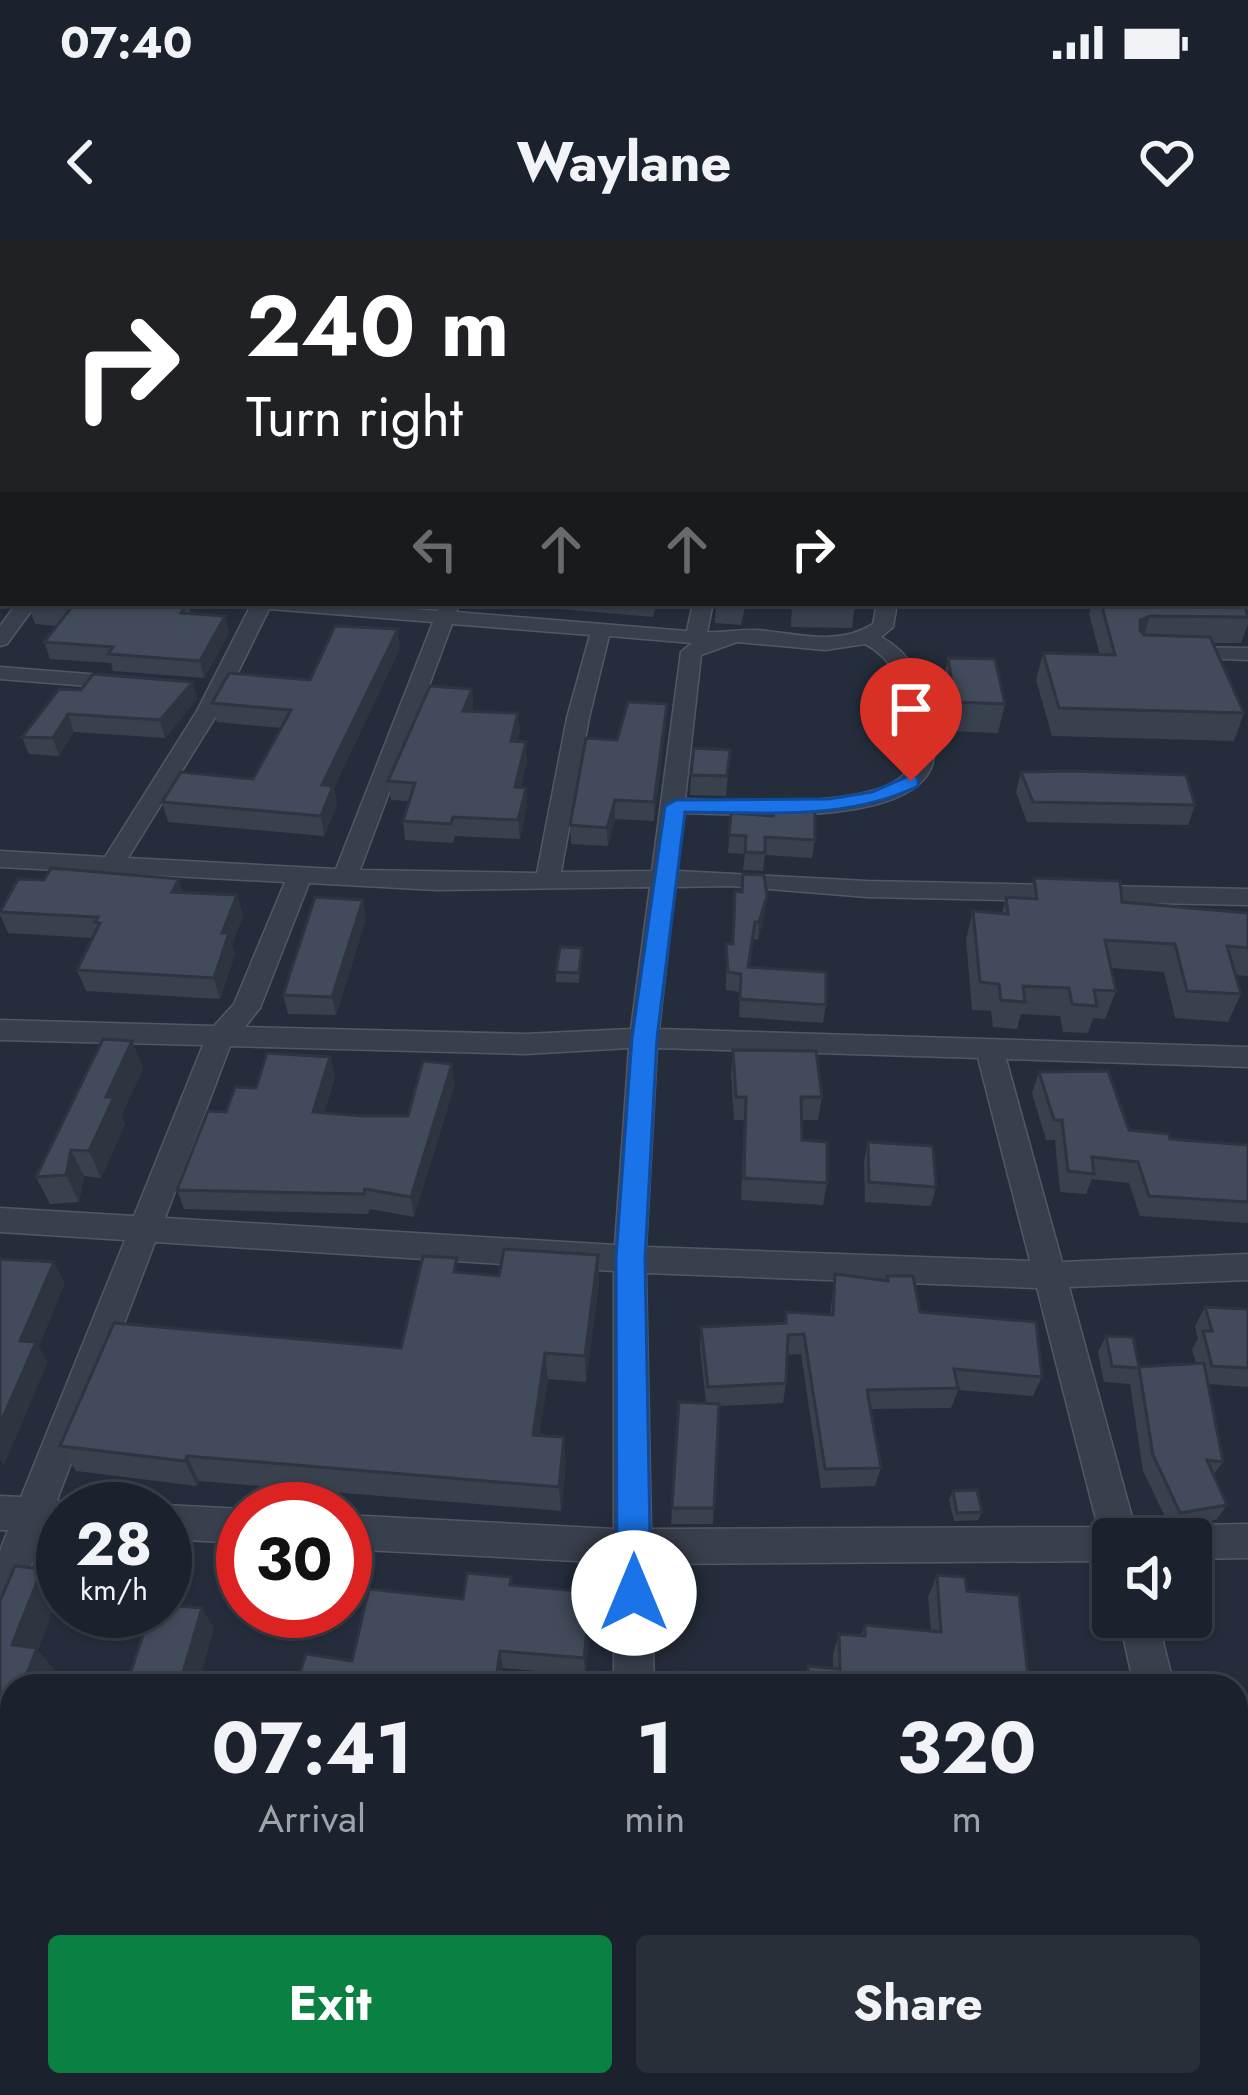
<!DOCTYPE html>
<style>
body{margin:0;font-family:Jost,sans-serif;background:#292f39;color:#f1f3f6;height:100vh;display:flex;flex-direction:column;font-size:45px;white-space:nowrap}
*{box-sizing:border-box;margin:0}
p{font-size:39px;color:#a0a4aa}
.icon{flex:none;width:66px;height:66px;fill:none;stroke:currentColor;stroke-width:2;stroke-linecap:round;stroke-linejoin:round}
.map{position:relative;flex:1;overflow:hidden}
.details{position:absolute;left:0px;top:1434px;width:1248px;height:423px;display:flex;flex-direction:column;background:#1c222d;border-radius:36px 36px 0 0;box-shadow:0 3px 9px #0004,0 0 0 3px #3a3f49}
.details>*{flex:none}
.hud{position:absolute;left:0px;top:0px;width:1248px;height:366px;box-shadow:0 3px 9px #0004,0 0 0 3px #3a3f49;background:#202124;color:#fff;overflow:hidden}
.buttons{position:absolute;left:1092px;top:1278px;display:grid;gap:24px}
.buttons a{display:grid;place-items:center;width:120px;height:120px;border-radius:12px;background:#1c222d;box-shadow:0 3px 9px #0004,0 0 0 3px #3a3f49;font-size:60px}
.speed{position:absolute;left:36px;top:1242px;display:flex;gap:24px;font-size:60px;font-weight:700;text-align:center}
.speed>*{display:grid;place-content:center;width:156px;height:156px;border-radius:50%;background:#1c222d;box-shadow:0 3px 9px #0004,0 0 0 3px #3a3f49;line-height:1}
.speed small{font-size:30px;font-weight:400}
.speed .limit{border:18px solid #d22;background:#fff;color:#111}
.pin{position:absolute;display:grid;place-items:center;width:102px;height:102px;color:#fff;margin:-123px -51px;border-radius:50% 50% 50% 0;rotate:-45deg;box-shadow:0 0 12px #0007}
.pin .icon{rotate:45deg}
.me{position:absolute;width:132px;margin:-66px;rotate:0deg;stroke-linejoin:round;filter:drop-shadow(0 0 9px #0008)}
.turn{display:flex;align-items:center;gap:42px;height:252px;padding:0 48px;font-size:54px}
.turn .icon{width:156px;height:156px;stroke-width:2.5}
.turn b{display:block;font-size:84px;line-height:102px}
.lanes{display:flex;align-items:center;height:114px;padding:0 48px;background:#0003;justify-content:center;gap:60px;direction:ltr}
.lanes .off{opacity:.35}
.eta{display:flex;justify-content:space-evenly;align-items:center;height:204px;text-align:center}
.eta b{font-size:72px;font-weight:700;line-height:84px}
.button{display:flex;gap:24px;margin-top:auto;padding:24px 48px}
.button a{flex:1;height:138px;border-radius:12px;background:#0b8043;color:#fff;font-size:48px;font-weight:700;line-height:138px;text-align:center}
.button a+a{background:#292f39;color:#f1f3f6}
.status{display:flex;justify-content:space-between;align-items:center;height:84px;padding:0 60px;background:#1c222d;direction:ltr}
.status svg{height:33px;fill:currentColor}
header{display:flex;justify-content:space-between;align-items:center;height:156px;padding:0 48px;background:#1c222d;font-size:54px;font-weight:700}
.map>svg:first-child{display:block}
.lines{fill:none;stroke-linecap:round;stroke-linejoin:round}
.stream{stroke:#3a4863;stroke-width:4.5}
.minor-casing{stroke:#515865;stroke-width:3}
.trunk-casing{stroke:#414855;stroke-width:3}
.minor{fill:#39404d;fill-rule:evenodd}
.trunk{fill:#646462;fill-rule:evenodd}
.wall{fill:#39404e}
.shaded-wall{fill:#2e3440}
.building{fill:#424b5b;stroke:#2e3440;stroke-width:3}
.route{fill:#1a73e8;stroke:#114b97;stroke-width:3}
</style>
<div class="status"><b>07:40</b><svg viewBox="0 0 49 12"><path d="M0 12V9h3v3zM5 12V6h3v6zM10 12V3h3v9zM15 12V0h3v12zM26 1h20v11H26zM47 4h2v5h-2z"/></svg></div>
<header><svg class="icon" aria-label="back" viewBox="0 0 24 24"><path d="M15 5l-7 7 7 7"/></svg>Waylane<svg class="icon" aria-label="heart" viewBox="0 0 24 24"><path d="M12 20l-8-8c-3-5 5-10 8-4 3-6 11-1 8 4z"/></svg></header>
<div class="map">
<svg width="1248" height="1855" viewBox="0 0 1248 1855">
<rect width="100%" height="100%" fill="#252d3c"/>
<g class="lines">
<polyline class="stream" points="1075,3 1085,0"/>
<g class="minor-casing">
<g id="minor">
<polygon points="51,0 73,0 74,1 54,3"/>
<polygon points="432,0 485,0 488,3 435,3"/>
<polygon points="701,0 715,0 700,3"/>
<polygon points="838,0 852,0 837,3"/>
<rect x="1095" y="0" width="14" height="3"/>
<rect x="1245" y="89" width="3" height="9"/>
<polygon points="1248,143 1248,156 1245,155"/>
<rect x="0" y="186" width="3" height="10"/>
<rect x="0" y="231" width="3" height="10"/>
<rect x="0" y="271" width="3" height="10"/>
<polygon points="1245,352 1248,353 1248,369 1238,363 1245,363"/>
<polygon points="17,363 37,363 7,404 0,406 0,386"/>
<path d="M252 363H341L437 371 440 363H460L456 372 687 391 693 363H713L707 392C724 393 740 389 757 390 797 393 836 407 873 384L877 363H897L893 387 881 397C913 414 921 439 928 473 932 490 938 510 931 528 905 588 739 574 683 573L677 631 867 641 1248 649V665L867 657 730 646 675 647 659 789 1248 807V827L1006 819 1062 1022 1248 1014V1040L1069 1047 1138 1299H1113V1321L651 1324 654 1446H614V1323L345 1309V1275L614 1289V1031L155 1002 57 1260 78 1269H63V1294L44 1293 13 1371 0 1376V1311L8 1290H0V1256L21 1257 125 1000 0 992V968L134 976 203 805 0 800V780L214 786 234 764 285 642 0 627V611L105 617 197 471ZM269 369 433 382 336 629 128 618 219 471ZM452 384 590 395 567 478 537 633 360 630ZM609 396 692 403 681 412 652 631 561 632 589 478ZM737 402 825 410 865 404C894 420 900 440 907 472 910 489 917 510 909 527 888 572 729 560 685 559L701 415ZM309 643 437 650 650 647 631 789 525 794 245 787 260 768ZM230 806 525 814 629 808 615 1005 165 978ZM657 808 978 818 1030 1021 646 1007ZM646 1033 1037 1048 1098 1287 651 1289Z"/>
<polygon points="1179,407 1248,408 1248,420 1172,417 1172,409"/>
<polygon points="0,427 126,437 137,443 126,449 0,439"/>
<polygon points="165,1265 243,1269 243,1303 165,1299 165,1269 155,1269"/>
<polygon points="1248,1284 1248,1318 1191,1319 1191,1299 1174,1299 1178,1290 1191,1285"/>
<polygon points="1119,1377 1157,1377 1174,1446 1134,1446"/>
<rect x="0" y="1640" width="12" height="44"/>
<rect x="1236" y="1648" width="12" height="44"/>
<polygon points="1236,1769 1248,1774 1248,1855 1231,1855 1227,1845 1236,1845"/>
<rect x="605" y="1845" width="46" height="10"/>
</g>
</g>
<g class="trunk-casing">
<g id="trunk">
<polygon points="729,0 826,0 828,3 731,3"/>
<polygon points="1245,34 1248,35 1248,49 1245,48"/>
</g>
</g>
<use href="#minor" class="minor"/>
<use href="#trunk" class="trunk"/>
</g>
<g class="wall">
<polygon points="0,0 47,0 48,3 3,3 3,184 0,182"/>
<polygon points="1127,0 1248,0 1248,20 1245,19 1245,3 1127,3"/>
<polygon points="1245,188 1247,197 1248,194 1248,233 1245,233"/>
<polygon points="188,363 191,374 225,376 229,393 204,438 113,431 111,423 50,419 44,402 57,386 35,384 28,365"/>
<polygon points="488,363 657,363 653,377"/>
<polygon points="746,363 741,385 715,383 716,364"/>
<polygon points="792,363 855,363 852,388 791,387"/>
<polygon points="1092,363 1244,363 1248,371 1248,384 1241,403 1213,403 1244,473 1234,501 1052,496 1036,440 1043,413 1100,415 1089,374"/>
<polygon points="400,408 334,548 337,565 324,596 168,582 162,562 253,539 281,488 217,482 212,463 310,440"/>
<polygon points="948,418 1005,464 998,493 949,491 942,447"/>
<polygon points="59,449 197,459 165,498 74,492 59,516 29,514 22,497"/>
<polygon points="472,449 473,467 472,471 520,491 517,502 527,521 521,547 526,548 527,566 520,599 455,596 453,603 405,600 403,581 409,561 391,560 388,541"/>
<polygon points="666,482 654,581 615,579 608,606 571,604 570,585 617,500"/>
<polygon points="730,510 726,556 690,555 691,535"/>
<polygon points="1021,532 1195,565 1188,585 1027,582 1016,552"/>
<polygon points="773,562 815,600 812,618 765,615 763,631 743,630 745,614 728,613 731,573 772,576"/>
<polygon points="1034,638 1122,662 1248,673 1248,736 1235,735 1241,754 1228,782 1175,778 1164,732 1111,728 1116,751 1105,779 1093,778 1088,793 1063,792 1060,776 1021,774 1017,789 993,787 991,771 972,770 966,699 973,671 1002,673 1006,657 1028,658"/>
<polygon points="183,652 237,655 243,676 232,704 235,714 220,759 86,751 77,730 93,698 8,693 0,674 0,669"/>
<polygon points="363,660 366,679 336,775 288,774 283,755"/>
<polygon points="765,673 758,700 754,699 749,728 826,765 823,783 739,777 740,752 726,750 726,704 732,704"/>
<polygon points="582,708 579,743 556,742 556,732"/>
<polygon points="132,801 143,829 121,876 125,884 101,938 84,936 79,962 50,964 36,937"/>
<polygon points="733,810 822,857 818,880 802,880 802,900 827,943 823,965 741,960 744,880 734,880 731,833"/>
<polygon points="330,817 335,837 324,873 364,876 408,876 455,844 414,977 370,969 368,974 184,969 177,950 226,872 256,848"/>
<polygon points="1039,832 1129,890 1170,899 1248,905 1248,983 1140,976 1129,943 1092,939 1086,954 1060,952 1055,900 1046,900 1032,853"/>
<polygon points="868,902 936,947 931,966 865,962 864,921"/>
<polygon points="459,1032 599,1043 586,1142 548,1139 539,1196 566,1222 561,1271 199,1241 197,1246 76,1231 60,1206 401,1108"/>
<polygon points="835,1034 886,1040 887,1036 920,1072 1042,1137 1033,1156 958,1150 951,1168 871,1169 881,1228 875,1246 821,1248 801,1114 787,1115 786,1143 783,1163 718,1166 713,1284 671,1284 679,1162 706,1163 700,1107 701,1087 784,1083 786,1072 830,1075"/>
<polygon points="1205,1067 1248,1069 1248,1147 1208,1144 1223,1222 1213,1235 1227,1265 1216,1280 1170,1287 1143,1231 1130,1144 1104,1142 1098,1112 1106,1096 1139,1127 1196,1123 1192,1109 1198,1099 1195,1086"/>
<polygon points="953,1251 982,1272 978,1280 954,1281 949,1259"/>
<polygon points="937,1335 967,1351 1029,1446 802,1446 808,1426 833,1428 833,1414 839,1394 861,1395 865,1385 931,1391 928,1357"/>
<polygon points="511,1337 513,1345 592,1370 585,1435 503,1428 501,1446 296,1446 352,1421 463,1359"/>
<polygon points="1191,1348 1196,1374 1190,1382 1167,1378 1191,1377"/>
<polygon points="0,1681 12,1845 105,1855 0,1855"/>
<polygon points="376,1845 563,1845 511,1855 461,1849"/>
</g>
<g class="shaded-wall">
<polygon points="31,0 47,0 48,3 27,3"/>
<polygon points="171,0 188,0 185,3 168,3"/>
<polygon points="3,327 3,351 0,355 0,331"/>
<polygon points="225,376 229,393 204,438 200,421"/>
<polygon points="1150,376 1142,403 1132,406 1140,380"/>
<polygon points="398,389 400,408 334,548 337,565 324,596 321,576 322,545"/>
<polygon points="193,442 197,459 165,498 160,480"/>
<polygon points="472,449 473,467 465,489 463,471"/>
<polygon points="667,464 666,482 654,581 654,562"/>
<polygon points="518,473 520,491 512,520 511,501"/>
<polygon points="68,474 74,492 59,516 53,498"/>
<polygon points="526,502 527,521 517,566 515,547"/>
<polygon points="526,548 527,566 520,599 518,580"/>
<polygon points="615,560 615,579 608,606 607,588"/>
<polygon points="179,639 185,660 172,652"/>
<polygon points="237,655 243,676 232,704 235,714 220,759 214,738 222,693"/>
<polygon points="767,656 765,673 758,700 759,682"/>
<polygon points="363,660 366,679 336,775 332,757"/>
<polygon points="132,801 143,829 121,876 125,884 101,938 89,911 106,857"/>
<polygon points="330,817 335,837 319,892 313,872"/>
<polygon points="452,824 455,844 414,977 411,957"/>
<polygon points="71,910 84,936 79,962 66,935"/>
<polygon points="598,1015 599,1043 586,1142 585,1116"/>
<polygon points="54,1022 65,1043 39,1107 48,1122 4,1225 0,1220 0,1184 20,1101"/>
<polygon points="545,1113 548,1139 536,1220 533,1195"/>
<polygon points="564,1197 566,1222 561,1271 559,1247"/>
<polygon points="187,1216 199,1241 197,1246 185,1221"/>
<polygon points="42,1329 60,1352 38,1410 55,1430 49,1446 22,1446 12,1405"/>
<polygon points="591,1352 592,1370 585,1435 584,1418"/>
<polygon points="202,1368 214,1388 198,1446 179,1446"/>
<polygon points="500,1411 503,1428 501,1446 495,1446"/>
<polygon points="12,1471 12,1544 0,1576 0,1502"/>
<polygon points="84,1845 107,1845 105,1855 81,1855"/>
<polygon points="331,1845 344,1845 342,1855 329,1855"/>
<polygon points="454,1845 458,1845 461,1849 460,1855 452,1855"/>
</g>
<g class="building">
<polygon points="0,0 31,0 27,3 3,3 3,22 0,24 3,24 2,173 0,171 2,61 0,61 0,15 2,15 2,1"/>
<polygon points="127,0 171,0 168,3 123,3"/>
<polygon points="269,0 290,0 288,3 266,3"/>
<polygon points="1142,0 1248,0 1248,6 1245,6 1245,3 1143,3"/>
<polygon points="0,277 3,277 3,327 0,331"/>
<polygon points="29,363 73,363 68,368 28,365"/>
<polygon points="75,363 188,363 181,373 225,376 200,421 108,414 113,407 44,402"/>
<polygon points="716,363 743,363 742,366"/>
<polygon points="793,363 855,363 855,367 793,366"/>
<polygon points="1101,363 1244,363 1248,377 1150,376 1140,380 1140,390 1144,395 1210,397 1244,473 1059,468 1043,413 1115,415"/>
<polygon points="335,386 398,389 322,545 333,546 321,576 162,562 181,532 253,539 291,470 212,463 229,433 310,440"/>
<polygon points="948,418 995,419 1005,464 955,462"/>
<polygon points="93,434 193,442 160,480 68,474 53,498 22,497 59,449 81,450"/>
<polygon points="430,446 472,449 463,471 518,473 511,501 526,502 515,547 526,548 518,580 453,577 451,584 403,581 415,543 388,541"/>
<polygon points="628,462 667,464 654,562 615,560 607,588 570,585 586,498 617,500"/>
<polygon points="694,508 730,510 727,536 691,535"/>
<polygon points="1073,531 1186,535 1195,565 1033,562 1021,532"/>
<polygon points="815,560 815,600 765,597 765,613 745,612 746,596 729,595 731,573 773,576 773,562"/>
<polygon points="51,628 179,639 172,652 237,655 222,693 229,693 214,738 77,730 100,683 95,682 98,677 0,672 18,639 44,640"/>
<polygon points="743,634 764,635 767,656 759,682 755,682 748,727 826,732 826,765 740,759 741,734 728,732 726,704 733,704 735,651 742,652"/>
<polygon points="1034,638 1120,641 1122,662 1248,673 1248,708 1227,706 1241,754 1187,751 1175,704 1105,700 1116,751 1094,750 1097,766 1072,764 1069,748 1023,746 1025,762 1001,760 999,744 980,742 973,671 1008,674 1006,657 1037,659"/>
<polygon points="315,657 363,660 332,757 283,755"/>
<polygon points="560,707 582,708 579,733 556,732"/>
<polygon points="103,799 132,801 106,857 114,857 89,911 71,910 66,935 36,937"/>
<polygon points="733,810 816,811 822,857 801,857 802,900 827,902 827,943 744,938 746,857 736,857"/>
<polygon points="267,813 330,817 313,872 364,876 408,876 423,821 452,824 411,957 365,949 364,954 177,950 208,871 226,872 235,847 256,848"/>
<polygon points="1108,831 1129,890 1169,894 1170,899 1248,905 1248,962 1149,956 1138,922 1092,917 1094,934 1068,931 1062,880 1054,880 1039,832"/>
<polygon points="868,902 933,906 936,947 869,942"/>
<polygon points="504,1009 598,1015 585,1116 545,1113 533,1195 564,1197 559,1247 187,1216 185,1221 60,1206 114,1083 401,1108 423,1016 457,1018 454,1032 499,1036"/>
<polygon points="0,1019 54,1022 20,1101 36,1102 0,1184"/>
<polygon points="835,1034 888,1041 887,1036 913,1036 920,1072 1036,1082 1042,1137 954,1129 958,1148 867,1150 881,1228 825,1229 804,1094 788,1095 786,1143 708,1147 701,1087 786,1083 786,1072 833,1075"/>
<polygon points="1205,1067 1248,1069 1248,1128 1212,1126 1203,1091 1212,1091"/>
<polygon points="1106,1096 1133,1097 1139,1127 1204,1123 1223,1222 1207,1220 1227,1265 1180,1273 1153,1215 1139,1128 1112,1126"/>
<polygon points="679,1162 719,1164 714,1268 672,1268"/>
<polygon points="977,1250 982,1272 957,1273 953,1251"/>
<polygon points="15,1326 42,1329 12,1405 37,1408 22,1446 12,1446 12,1471 0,1502 0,1361"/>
<polygon points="467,1333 511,1337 510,1345 591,1352 584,1418 500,1411 495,1446 296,1446 306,1414 352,1421 369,1349 463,1359"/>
<polygon points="937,1335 965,1337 967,1351 1019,1355 1029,1446 808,1446 808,1426 840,1429 839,1394 865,1396 865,1385 941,1392"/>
<polygon points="1191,1348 1194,1349 1196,1374 1191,1373"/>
<polygon points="165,1365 202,1368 179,1446 126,1446 151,1371 165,1371"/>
<polygon points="762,1444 762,1446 690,1445"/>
<polygon points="0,1681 12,1681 12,1845 84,1845 81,1855 13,1855 14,1851 0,1850"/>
<polygon points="218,1845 331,1845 329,1855 215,1855"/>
<polygon points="376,1845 454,1845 452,1855 374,1855"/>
<polygon points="501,1845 560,1845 559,1855 511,1855 512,1846"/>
<polygon points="726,1845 1055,1845 1056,1855 747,1855 726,1853"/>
</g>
<path class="route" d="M911 535 918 537V546C846 581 764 572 685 572L657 798 645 1018 651 1353 646 1365 634 1370 622 1365 617 1353 616 1018 632 798 665 566 676 560 829 559 872 552Z"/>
</svg>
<div class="buttons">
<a><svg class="icon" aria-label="sound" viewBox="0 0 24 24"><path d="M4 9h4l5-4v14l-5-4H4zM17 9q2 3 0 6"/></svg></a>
</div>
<div class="speed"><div>28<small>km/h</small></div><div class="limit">30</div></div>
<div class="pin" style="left:911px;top:541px;background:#d93025"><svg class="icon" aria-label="arrive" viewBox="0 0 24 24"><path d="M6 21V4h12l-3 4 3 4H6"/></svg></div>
<svg class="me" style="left:634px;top:1353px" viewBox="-20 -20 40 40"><circle r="19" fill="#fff"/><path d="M0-13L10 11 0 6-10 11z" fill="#1a73e8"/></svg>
<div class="hud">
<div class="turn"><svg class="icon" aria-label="right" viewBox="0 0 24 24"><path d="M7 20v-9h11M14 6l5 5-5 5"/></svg><div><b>240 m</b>Turn right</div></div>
<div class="lanes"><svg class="icon off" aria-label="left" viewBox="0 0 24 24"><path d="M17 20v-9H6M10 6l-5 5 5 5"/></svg><svg class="icon off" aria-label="ahead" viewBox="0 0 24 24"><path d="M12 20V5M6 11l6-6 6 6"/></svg><svg class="icon off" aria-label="ahead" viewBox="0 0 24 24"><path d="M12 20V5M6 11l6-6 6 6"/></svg><svg class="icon" aria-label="right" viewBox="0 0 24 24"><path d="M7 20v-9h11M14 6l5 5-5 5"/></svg></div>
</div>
<section class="details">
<div class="eta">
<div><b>07:41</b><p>Arrival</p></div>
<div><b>1</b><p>min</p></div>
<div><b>320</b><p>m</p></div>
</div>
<div class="button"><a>Exit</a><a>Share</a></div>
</section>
</div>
